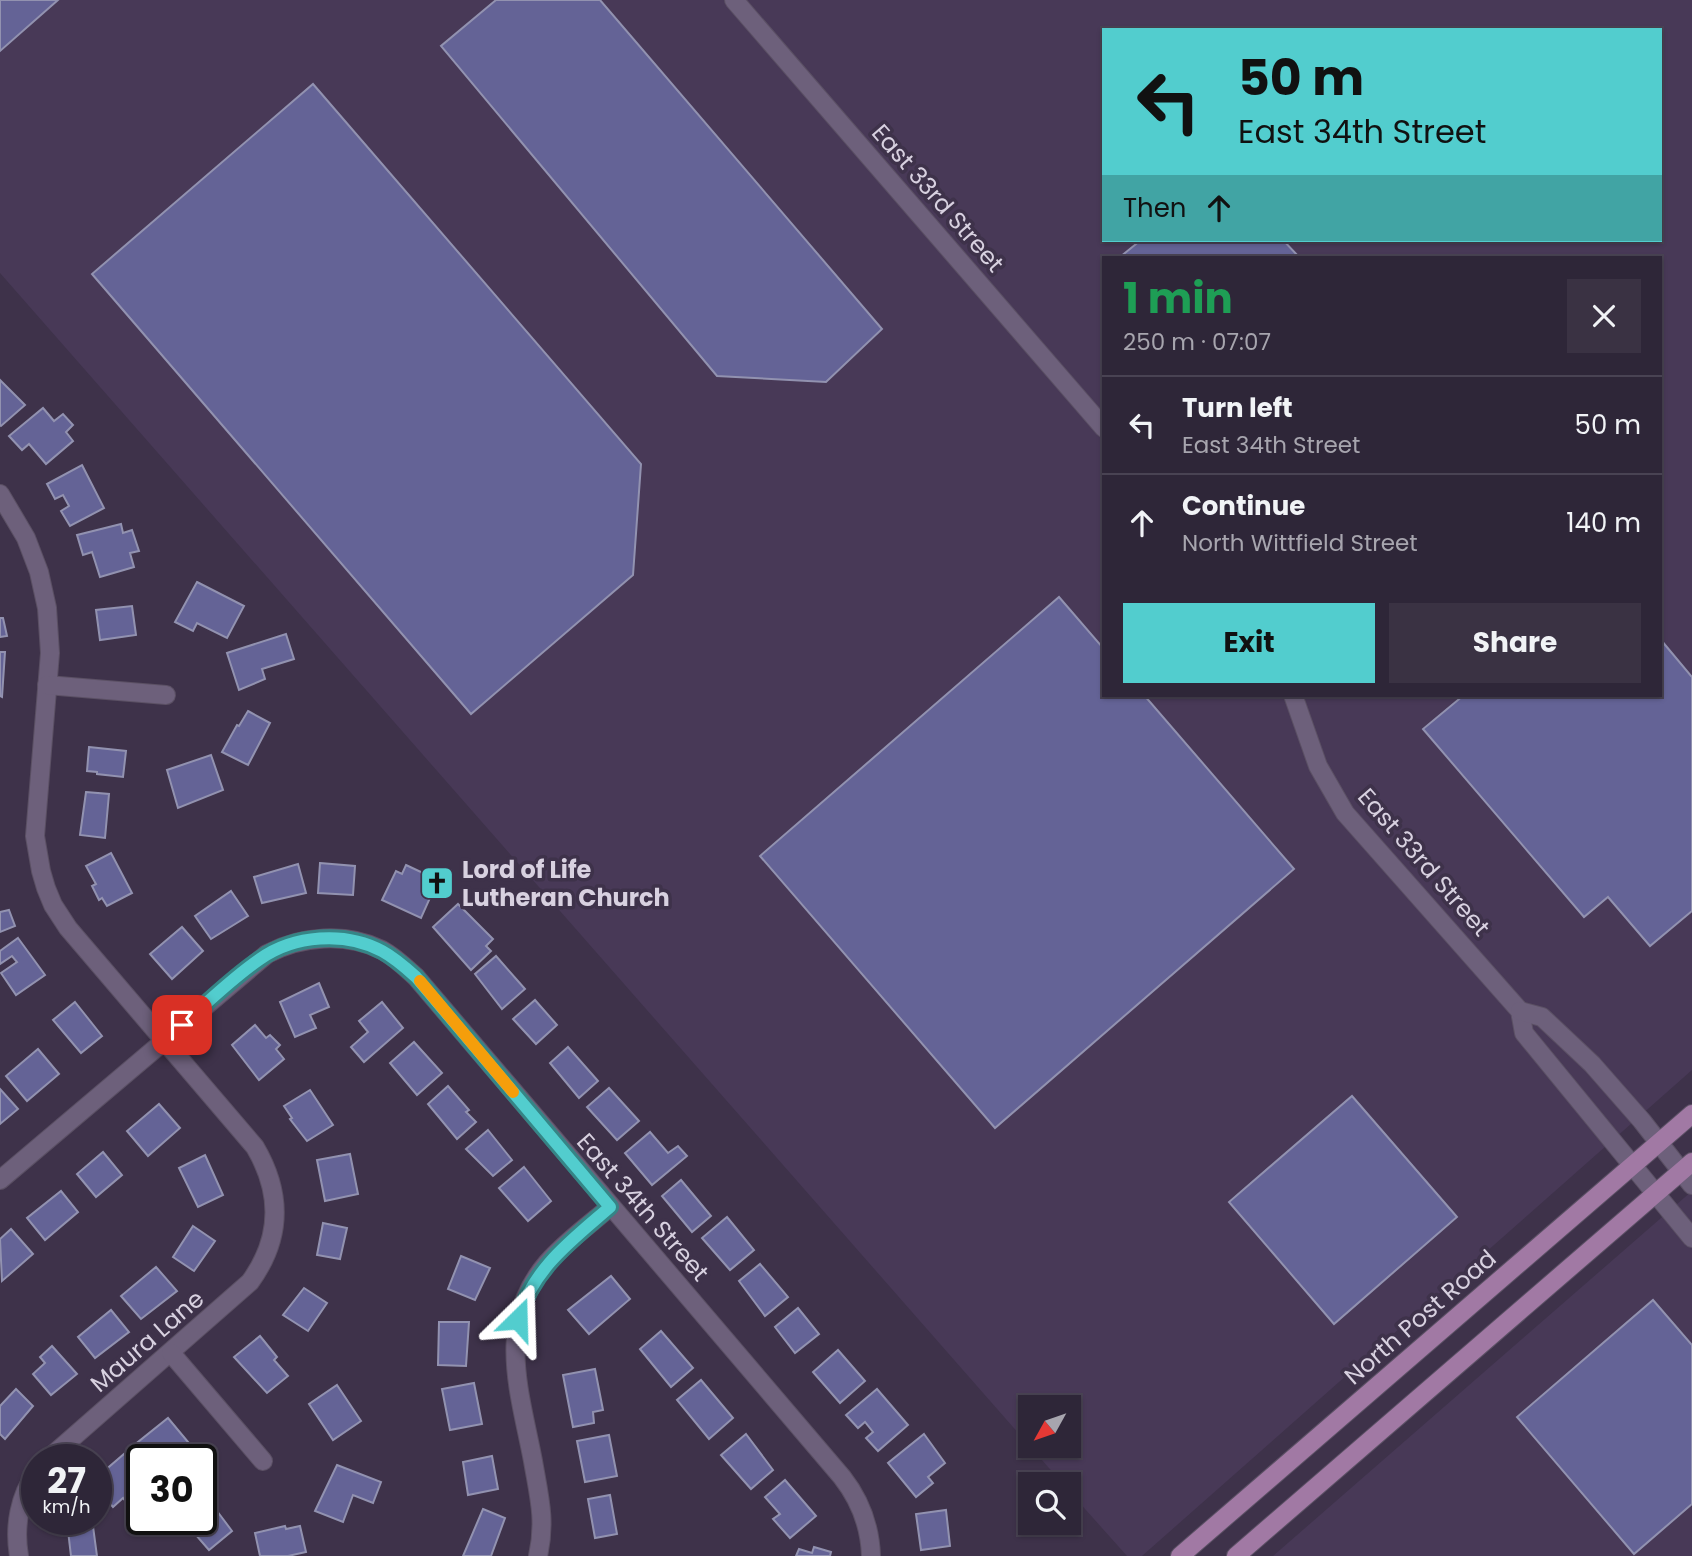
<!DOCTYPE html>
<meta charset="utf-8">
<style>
body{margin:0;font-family:Poppins,sans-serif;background:#3a3243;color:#f1f3f6;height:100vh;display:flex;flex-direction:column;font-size:26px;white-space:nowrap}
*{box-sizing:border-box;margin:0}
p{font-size:23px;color:#a7a5ae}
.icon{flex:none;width:38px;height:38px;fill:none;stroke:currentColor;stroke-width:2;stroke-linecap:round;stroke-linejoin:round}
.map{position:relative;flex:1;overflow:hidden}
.drawer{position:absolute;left:1102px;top:256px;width:560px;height:441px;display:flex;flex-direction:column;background:#2e2638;border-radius:0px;box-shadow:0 2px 5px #0004,0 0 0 2px #494353}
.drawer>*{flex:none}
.top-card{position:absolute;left:1102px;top:28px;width:560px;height:214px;border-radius:0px;box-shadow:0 2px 5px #0004,0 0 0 2px #494353;background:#52cdce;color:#111;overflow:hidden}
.needle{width:46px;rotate:230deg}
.tools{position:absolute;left:1018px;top:1395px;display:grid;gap:14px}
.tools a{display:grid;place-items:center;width:63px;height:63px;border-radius:0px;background:#2e2638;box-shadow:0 2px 5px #0004,0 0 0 2px #494353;font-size:35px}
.speed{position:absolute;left:21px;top:1444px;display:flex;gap:14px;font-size:35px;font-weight:700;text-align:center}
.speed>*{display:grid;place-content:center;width:91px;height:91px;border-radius:50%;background:#2e2638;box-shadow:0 2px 5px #0004,0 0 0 2px #494353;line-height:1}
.speed small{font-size:18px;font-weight:400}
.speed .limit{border:4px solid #111;border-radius:10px;background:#fff;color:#111}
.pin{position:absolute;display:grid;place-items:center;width:60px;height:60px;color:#fff;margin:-30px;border-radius:14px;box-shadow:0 4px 10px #0006}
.me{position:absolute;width:77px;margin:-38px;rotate:22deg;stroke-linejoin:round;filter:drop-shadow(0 0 5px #0008)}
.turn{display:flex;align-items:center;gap:24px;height:147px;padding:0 21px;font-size:32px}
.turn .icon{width:91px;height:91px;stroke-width:2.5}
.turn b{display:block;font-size:49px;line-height:60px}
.then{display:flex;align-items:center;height:66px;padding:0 21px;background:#0003;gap:14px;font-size:26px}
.round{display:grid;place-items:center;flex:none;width:74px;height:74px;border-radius:0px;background:#3a3243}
.overview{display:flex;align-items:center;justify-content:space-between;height:119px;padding:0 21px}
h1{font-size:42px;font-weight:700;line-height:52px;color:#1e9e55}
.cta{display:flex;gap:14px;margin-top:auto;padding:14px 21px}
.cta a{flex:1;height:80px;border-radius:0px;background:#52cdce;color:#111;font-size:28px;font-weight:700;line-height:80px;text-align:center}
.cta a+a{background:#3a3243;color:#f1f3f6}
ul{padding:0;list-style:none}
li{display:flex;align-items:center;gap:21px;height:98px;padding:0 21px;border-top:2px solid #494353}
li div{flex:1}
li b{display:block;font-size:26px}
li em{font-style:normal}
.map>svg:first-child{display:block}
.built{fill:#483957;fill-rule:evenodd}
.building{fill:#646396;stroke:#9292b0;stroke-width:2}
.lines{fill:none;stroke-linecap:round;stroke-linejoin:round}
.minor-casing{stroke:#5b5064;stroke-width:20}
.primary-casing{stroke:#5b5064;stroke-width:20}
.minor{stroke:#6d607b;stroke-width:18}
.primary{stroke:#a179a4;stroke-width:18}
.route-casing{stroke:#358586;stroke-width:18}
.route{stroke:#52cdce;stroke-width:12}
.slow{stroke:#f59e0b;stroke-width:12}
.labels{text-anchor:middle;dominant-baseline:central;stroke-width:7;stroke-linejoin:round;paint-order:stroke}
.street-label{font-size:24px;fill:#d8d1e0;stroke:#3e324a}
.poi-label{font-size:24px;font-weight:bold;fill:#d8d1e0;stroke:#3e324a;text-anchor:start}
</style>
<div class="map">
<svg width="1692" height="1556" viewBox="0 0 1692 1556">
<rect width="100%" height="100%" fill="#3e324a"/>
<g class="built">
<path d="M0 0H1692V1070L1142 1556H1127L1069 1491V1484H1063L0 273ZM1104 30H1661V240H1104ZM1104 257H1661V695H1104ZM1031 1407H1069V1446H1031Z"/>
<polygon points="1692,1191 1692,1556 1273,1556"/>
</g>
<g class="building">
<polygon points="0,0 58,0 0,51"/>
<polygon points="496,0 600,0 882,329 826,382 717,376 441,46"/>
<polygon points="313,84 641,464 633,575 471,714 92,274"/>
<polygon points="1141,240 1283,240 1299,257 1120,257"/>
<polygon points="0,380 25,405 1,426 0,425"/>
<polygon points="43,408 54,421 63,414 73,425 66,432 73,441 46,464 29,444 22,450 9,436"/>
<polygon points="82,465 104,508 70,526 61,511 69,506 63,495 55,499 47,484"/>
<polygon points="121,524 123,533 132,530 139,551 130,553 134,567 100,577 92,552 83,555 77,535"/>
<polygon points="197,582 244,606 227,638 197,623 193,631 175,622"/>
<polygon points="1059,597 1104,649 1104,695 1144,695 1294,869 995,1128 760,856"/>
<polygon points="132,606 136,635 100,640 96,610"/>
<polygon points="0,618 3,618 7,636 0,637"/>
<polygon points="286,634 294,659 262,669 265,679 239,690 227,653"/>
<polygon points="1661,640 1692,677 1692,911 1650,946 1608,897 1584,917 1423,729 1464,695 1661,695"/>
<polygon points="0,652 5,652 2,697 0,696"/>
<polygon points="248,711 270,723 248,765 222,752 237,725 239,726"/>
<polygon points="89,747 126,751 123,777 97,774 97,772 87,771"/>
<polygon points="211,755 223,790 178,808 167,770"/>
<polygon points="86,792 109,794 105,838 80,835"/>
<polygon points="111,853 132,893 107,906 102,898 99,900 92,886 96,884 86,866"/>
<polygon points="320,863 355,866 353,895 318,893"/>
<polygon points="298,864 306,893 262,903 254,877"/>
<polygon points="406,865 438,880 421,918 382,900 396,871 402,874"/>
<polygon points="231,891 248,916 211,939 195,916"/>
<polygon points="458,904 493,939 486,946 491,951 471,970 433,927"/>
<polygon points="9,910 15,926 0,932 0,912"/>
<polygon points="182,927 203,951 172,979 150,954"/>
<polygon points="18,938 45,975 16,995 1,973 17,962 12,956 0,964 0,951"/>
<polygon points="496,956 525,989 502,1009 475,974"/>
<polygon points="319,983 329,1007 310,1015 316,1028 295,1037 280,1002"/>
<polygon points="535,1000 557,1025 536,1044 513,1019"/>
<polygon points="75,1002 102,1036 81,1053 53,1020"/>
<polygon points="382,1002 403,1028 364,1062 351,1047 368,1032 359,1021"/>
<polygon points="255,1025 266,1038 270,1035 280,1045 276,1049 284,1059 259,1080 232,1045"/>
<polygon points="414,1042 442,1073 417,1095 390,1063"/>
<polygon points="568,1047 598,1081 579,1098 550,1063"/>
<polygon points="38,1049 59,1074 27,1101 6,1076"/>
<polygon points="448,1086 469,1110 466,1112 476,1122 457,1139 428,1104"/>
<polygon points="609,1088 639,1121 617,1140 587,1107"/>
<polygon points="0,1089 18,1109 0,1124"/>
<polygon points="310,1090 333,1125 307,1141 290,1119 292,1118 284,1106"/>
<polygon points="1352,1096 1457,1217 1334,1324 1229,1202"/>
<polygon points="159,1104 180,1128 148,1156 127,1131"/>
<polygon points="488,1130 512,1160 493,1176 466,1149"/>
<polygon points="650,1132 668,1153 678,1146 687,1156 652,1185 625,1153"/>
<polygon points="103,1152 122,1175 96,1197 77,1174"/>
<polygon points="350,1154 358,1194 325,1201 317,1160"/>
<polygon points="205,1155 223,1195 198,1207 179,1168"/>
<polygon points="524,1167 551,1201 528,1221 499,1188"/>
<polygon points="681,1180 711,1216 692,1232 662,1196"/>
<polygon points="61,1191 78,1212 45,1240 27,1218"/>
<polygon points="727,1217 754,1250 730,1270 702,1238"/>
<polygon points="323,1223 347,1228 340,1259 317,1255"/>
<polygon points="193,1226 215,1241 194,1271 173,1257"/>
<polygon points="11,1229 33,1254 2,1281 0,1239"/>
<polygon points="461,1256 490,1268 475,1300 448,1289"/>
<polygon points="760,1264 788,1297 765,1316 739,1281"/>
<polygon points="156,1267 177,1291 141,1319 121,1296"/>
<polygon points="611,1276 630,1299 589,1334 568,1310"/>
<polygon points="304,1288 327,1303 308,1331 283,1315"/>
<polygon points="1653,1300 1692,1345 1692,1504 1634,1554 1517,1417"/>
<polygon points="798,1308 819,1334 795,1353 775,1327"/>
<polygon points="111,1310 129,1332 95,1358 78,1337"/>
<polygon points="439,1322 469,1322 466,1366 438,1365"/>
<polygon points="661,1331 693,1368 671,1387 640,1349"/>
<polygon points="260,1336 277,1357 274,1360 288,1376 267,1393 234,1357"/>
<polygon points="52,1346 77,1374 51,1395 33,1374 45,1363 40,1357"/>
<polygon points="838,1350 865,1381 840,1403 813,1372"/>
<polygon points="595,1369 603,1410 593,1412 594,1423 573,1427 563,1375"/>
<polygon points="701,1380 733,1418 709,1439 677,1400"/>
<polygon points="474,1383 482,1424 450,1430 442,1389"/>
<polygon points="337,1385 361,1421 333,1440 309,1404"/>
<polygon points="16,1389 33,1406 5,1439 0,1434 0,1406"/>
<polygon points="877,1389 908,1425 878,1451 866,1438 873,1432 865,1422 858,1428 846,1415"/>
<polygon points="168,1418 188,1442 175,1454 179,1459 145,1460 133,1446"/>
<polygon points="746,1434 773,1470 751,1489 721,1455"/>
<polygon points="924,1434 945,1463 928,1477 933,1483 916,1497 888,1463"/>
<polygon points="609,1435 617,1476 585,1482 577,1441"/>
<polygon points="124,1454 142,1475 142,1482 135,1488 142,1497 130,1507 123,1498 113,1507 96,1487 96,1478"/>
<polygon points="492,1456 498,1489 468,1495 463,1462"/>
<polygon points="337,1465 381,1482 373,1503 353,1495 343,1522 315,1511"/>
<polygon points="785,1480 816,1516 790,1538 773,1519 780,1514 765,1497"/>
<polygon points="205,1495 232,1531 209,1550 182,1519 201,1519 201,1499"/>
<polygon points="610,1495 617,1534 595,1538 588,1499"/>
<polygon points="483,1509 505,1518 491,1556 463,1556"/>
<polygon points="946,1510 950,1546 921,1550 916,1514"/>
<polygon points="92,1519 97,1556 71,1556 67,1522"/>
<polygon points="285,1526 286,1529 300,1526 306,1552 288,1556 260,1556 255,1533"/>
<polygon points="814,1547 831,1552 830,1556 796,1556 799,1549 812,1553"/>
</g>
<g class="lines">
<g class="minor-casing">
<g id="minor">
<polyline points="734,0 1104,428"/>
<path d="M0 494 26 538 39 572 47 608 50 653 35 836 41 871 46 888 53 905 68 928 255 1147C282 1193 282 1238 250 1282L47 1460"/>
<polyline points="47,685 166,695"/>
<polyline points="1293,695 1318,766 1345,813 1520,1011 1524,1033 1692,1238"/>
<polyline points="1520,1011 1542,1017 1592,1064 1642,1121 1692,1185"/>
<path d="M0 1180 267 954C301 936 346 932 382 950 395 957 405 967 416 977L842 1477C860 1500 870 1526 871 1556"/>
<polyline points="171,1353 263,1461"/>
<path d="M19 1556C14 1527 19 1496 37 1472"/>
<path d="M538 1556C546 1521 539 1496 533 1461 520 1392 495 1324 547 1263 565 1242 589 1225 610 1207"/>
</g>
</g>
<g class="primary-casing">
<g id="primary">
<polyline points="1180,1556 1692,1114"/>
<polyline points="1236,1556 1692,1162"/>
</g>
</g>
<use href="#minor" class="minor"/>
<use href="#primary" class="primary"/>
</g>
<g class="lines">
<g class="route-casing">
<path id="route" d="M182 1025C207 1003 232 978 260 959 294 935 345 931 382 951 395 958 405 967 416 977L610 1207C572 1240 533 1268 518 1319"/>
</g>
<use href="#route" class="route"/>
<polyline class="slow" points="420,981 513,1092"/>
</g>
<defs>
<g id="church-square" transform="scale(1.75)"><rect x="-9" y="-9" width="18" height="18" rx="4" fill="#52cdce" stroke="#3e324a"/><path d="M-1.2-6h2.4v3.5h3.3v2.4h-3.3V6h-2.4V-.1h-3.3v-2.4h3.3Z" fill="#111"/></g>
</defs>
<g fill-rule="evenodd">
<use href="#church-square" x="437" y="883"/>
</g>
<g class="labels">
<g class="street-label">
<text transform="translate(938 198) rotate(49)">East 33rd Street</text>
<text transform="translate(1424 862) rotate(49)">East 33rd Street</text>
<text transform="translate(643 1207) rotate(49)">East 34th Street</text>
<text transform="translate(1420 1317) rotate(-41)">North Post Road</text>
<text transform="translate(147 1341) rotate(-41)">Maura Lane</text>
</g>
<g class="poi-label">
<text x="462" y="869">Lord of Life<tspan x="462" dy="28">Lutheran Church</tspan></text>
</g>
</g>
</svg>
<div class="tools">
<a><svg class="needle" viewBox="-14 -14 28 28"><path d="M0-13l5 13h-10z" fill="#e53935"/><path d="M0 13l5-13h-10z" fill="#a7a5ae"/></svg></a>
<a><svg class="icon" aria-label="search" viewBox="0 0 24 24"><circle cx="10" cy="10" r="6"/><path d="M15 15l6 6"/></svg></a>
</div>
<div class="speed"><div>27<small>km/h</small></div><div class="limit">30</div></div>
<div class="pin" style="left:182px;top:1025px;background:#d93025"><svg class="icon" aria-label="arrive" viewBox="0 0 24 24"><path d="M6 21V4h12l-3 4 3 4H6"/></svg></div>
<svg class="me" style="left:518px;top:1319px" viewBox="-20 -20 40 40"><path d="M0-17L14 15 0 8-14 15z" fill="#52cdce" stroke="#fff" stroke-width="4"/></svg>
<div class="top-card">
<div class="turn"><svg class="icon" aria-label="left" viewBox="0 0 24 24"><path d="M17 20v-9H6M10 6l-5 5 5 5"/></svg><div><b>50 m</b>East 34th Street</div></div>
<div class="then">Then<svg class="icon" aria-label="ahead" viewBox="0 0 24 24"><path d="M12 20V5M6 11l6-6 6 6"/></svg></div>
</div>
<section class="drawer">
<div class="overview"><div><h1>1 min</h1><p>250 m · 07:07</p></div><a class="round"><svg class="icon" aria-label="close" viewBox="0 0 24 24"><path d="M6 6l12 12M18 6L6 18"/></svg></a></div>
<ul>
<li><svg class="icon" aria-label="left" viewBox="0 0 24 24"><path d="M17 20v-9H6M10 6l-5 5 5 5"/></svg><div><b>Turn left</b><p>East 34th Street</p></div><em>50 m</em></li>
<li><svg class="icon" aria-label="ahead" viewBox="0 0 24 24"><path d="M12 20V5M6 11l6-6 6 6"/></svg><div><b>Continue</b><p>North Wittfield Street</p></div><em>140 m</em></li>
</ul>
<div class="cta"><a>Exit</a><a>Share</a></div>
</section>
</div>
